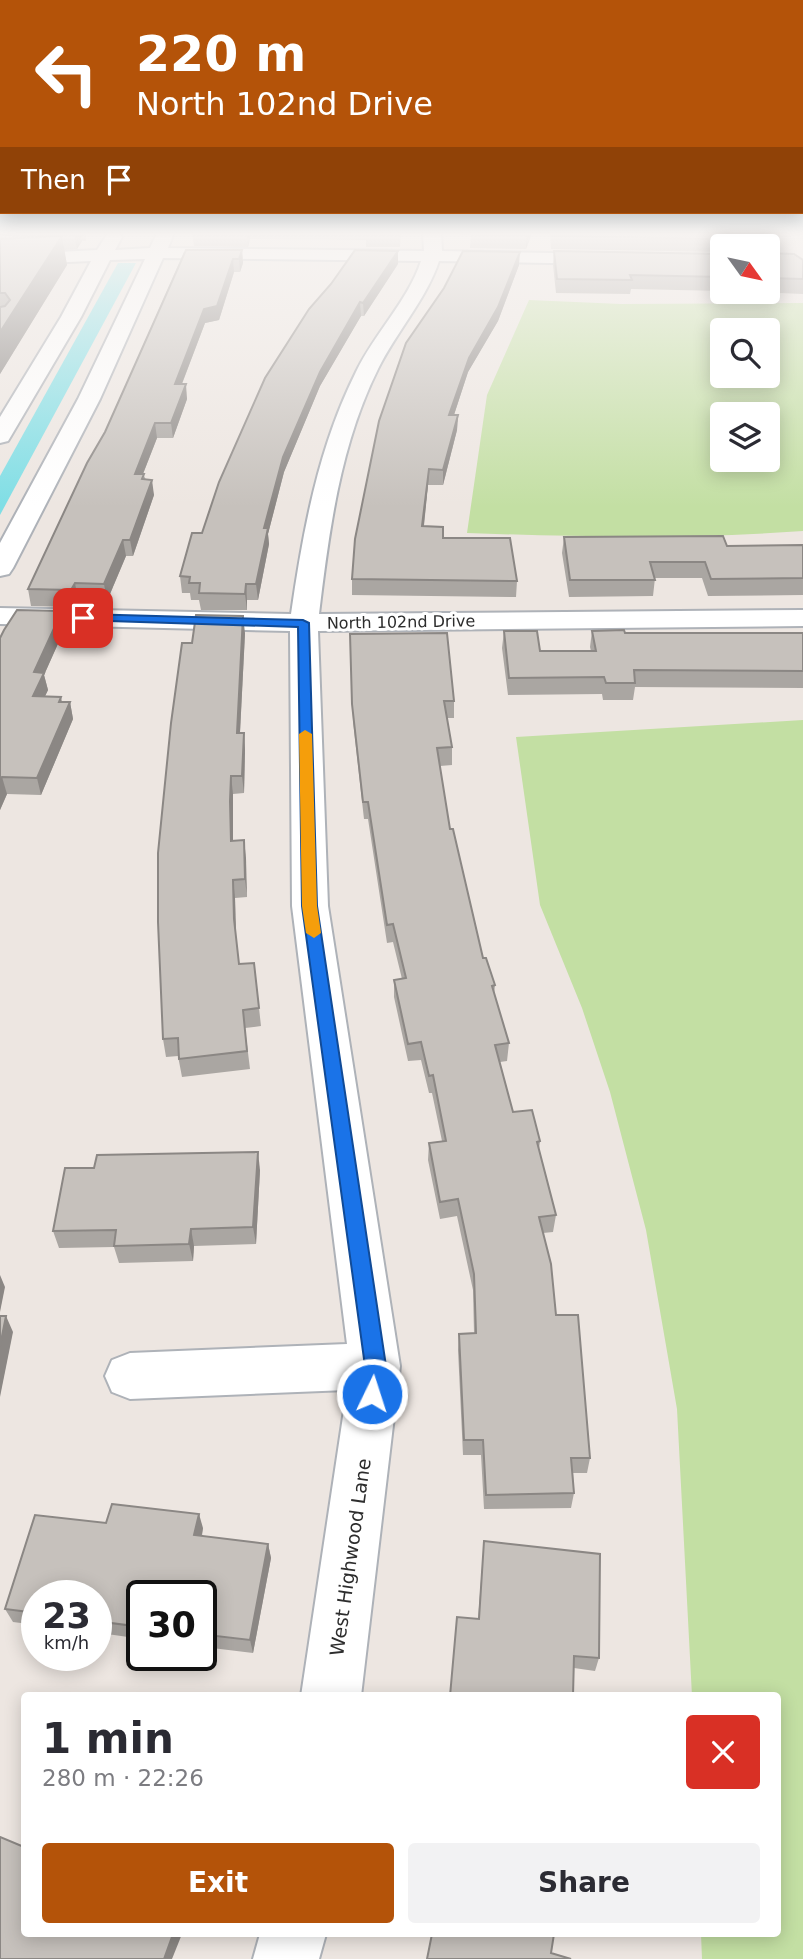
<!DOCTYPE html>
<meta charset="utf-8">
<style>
body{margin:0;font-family:"DejaVu Sans",sans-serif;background:#f2f2f3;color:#2b2b33;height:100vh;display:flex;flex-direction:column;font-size:26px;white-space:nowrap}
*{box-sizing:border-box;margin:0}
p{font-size:23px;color:#7c7c81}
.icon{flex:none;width:38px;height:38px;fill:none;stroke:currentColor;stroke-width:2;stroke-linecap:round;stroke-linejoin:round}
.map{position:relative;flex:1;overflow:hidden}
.details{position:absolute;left:21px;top:1692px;width:760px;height:245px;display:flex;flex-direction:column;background:#fff;border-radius:7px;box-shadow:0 4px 18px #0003}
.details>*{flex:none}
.hud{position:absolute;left:0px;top:0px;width:803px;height:214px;box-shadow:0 4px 18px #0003;background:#b45309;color:#fff;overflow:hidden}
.needle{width:46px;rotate:123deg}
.controls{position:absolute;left:710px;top:234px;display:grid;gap:14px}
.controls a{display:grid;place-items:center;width:70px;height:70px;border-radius:7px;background:#fff;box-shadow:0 4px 18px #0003;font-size:35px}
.speed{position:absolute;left:21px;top:1580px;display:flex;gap:14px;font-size:35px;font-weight:700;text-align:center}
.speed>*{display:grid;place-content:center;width:91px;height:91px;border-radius:50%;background:#fff;box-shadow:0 4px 18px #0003;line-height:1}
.speed small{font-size:18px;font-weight:400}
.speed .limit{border:4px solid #111;border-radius:10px;background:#fff;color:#111}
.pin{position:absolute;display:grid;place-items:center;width:60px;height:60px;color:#fff;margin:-30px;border-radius:14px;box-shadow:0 4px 10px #0006}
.me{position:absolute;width:77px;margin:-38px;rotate:4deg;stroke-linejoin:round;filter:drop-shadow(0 0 5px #0008)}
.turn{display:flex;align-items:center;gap:24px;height:147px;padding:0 21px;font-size:32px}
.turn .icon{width:91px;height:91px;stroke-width:2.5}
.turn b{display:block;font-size:49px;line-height:60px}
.then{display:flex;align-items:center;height:66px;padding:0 21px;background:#0003;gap:14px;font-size:26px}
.round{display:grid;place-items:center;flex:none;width:74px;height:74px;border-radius:7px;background:#f2f2f3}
.summary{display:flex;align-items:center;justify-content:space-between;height:119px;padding:0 21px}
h1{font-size:42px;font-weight:600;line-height:52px}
.cta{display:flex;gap:14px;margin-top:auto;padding:14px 21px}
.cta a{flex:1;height:80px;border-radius:7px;background:#b45309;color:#fff;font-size:28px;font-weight:600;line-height:80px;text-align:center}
.cta a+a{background:#f2f2f3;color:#2b2b33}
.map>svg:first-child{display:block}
.green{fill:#c3dfa3;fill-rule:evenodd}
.water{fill:#7fdee5}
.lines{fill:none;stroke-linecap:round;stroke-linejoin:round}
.minor-casing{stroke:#aeb2b8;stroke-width:4}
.minor{fill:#fff;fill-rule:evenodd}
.wall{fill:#aaa6a2}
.shaded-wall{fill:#8b8784}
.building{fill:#c6c1bc;stroke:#8b8784;stroke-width:2}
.route{fill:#1a73e8;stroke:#114b97;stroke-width:2}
.slow{fill:#f59e0b}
.labels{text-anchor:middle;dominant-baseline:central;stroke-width:6;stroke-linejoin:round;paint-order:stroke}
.far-street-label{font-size:16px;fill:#2d2d2d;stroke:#fff}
.street-label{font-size:19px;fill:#2d2d2d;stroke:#fff}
</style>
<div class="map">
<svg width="803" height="1959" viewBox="0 0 803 1959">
<rect width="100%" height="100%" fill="#ede6e1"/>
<g class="green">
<path d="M529 300 621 304 803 303V531C691 539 579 537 467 533L487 395ZM723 331H768V376H723ZM723 415H768V460H723Z"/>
<polygon points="803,720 803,1959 702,1959 701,1934 777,1934 777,1696 692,1696 677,1409 646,1230 610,1092 582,1008 540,905 516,737"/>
</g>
<polygon class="water" points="118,263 136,263 0,515 0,476"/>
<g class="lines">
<g class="minor-casing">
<g id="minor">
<path d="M108 233H119L122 237 115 250 150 248 157 233H174L168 248 424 251 423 233H441L442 251 605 254 614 259 605 264 439 261C427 298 395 334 378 369 340 445 329 531 319 614L803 610V626L318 631 328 906 400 1366 361 1696H301L347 1390 130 1399 112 1392 105 1376 112 1360 130 1353 347 1344 292 906 290 631 0 624V608L291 614C303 531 318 448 356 372 374 334 408 301 421 261L163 258 100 399 13 568 9 574 0 576V543L78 399 145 259 110 260 81 317 11 436 8 441 0 443V417L61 317 91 261 0 265V255L97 250Z"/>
<polygon points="260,1934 326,1934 319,1959 253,1959"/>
</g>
</g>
<use href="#minor" class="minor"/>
</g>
<g class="wall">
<polygon points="0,233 86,233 86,241 82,241 77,249 64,250 67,265 0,374"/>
<polygon points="192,233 401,233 400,247 366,247 366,240 250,239 248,247 194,246"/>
<polygon points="458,233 532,233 526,249 470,248 471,235 458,234"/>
<polygon points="550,233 768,233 775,239 773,252 769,253 803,260 803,294 753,292 768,292 768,247 723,247 723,252 551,249"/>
<polygon points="242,250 243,263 240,272 234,272 219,320 205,323 182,384 187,399 173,438 157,438 143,474 154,495 133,556 126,556 107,601 78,600 75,607 31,606 28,589 105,432 184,252"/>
<polygon points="554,251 723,254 723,291 631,289 630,294 556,293 553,265"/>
<polygon points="398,264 364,316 361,316 320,386 284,472 268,534 269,544 258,600 247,600 247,610 201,610 199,600 191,600 190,593 182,593 180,576 202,533 265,378"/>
<polygon points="519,265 498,321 468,372 454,415 458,415 457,430 443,485 428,485 424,526 443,538 517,581 516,597 352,595 352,579 444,288"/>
<polygon points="564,537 727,546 803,545 803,595 708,596 702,578 655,578 653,596 569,597 562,553"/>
<polygon points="62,611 65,628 44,675 48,690 45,696 62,702 70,702 73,719 41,795 7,794 0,810 0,638"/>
<polygon points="504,631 540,651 591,651 590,647 592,631 625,633 803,633 803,688 635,687 633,700 603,700 602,694 508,695 502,648"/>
<polygon points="245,633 240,733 244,733 245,750 244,793 233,794 232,818 233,840 244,840 247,897 235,898 236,937 239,964 254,963 261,1026 245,1028 250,1069 182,1077 178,1056 166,1057 163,1039 192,643"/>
<polygon points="350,634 454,701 454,718 447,718 452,747 452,765 440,766 450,829 483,958 495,985 494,995 509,1043 507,1061 500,1062 513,1112 540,1141 539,1149 556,1215 553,1232 543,1233 556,1315 590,1458 587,1473 573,1473 574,1493 571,1508 484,1509 481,1455 463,1455 458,1350 459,1334 474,1333 473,1290 457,1216 440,1219 428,1160 429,1143 442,1141 432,1093 429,1093 421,1060 408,1061 394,997 394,980 402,979 393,942 387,943 368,819 364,819 353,721"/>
<polygon points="260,1170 256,1244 194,1246 193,1261 119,1263 114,1247 59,1248 53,1231"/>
<polygon points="106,1523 203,1528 202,1536 268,1544 271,1558 253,1653 212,1648 208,1667 156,1661 154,1656 201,1656 201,1596 142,1596 142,1639 100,1633 96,1648 96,1596 37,1596 37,1625 13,1622 5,1609"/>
<polygon points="484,1541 599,1658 595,1671 574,1668 478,1619"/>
</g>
<g class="shaded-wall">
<polygon points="74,233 80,233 82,241 77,249"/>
<polygon points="247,233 249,233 250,239 248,247"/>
<polygon points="527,233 532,233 526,249 526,235"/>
<polygon points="62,236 67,265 0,374 0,332"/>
<polygon points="769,239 775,239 773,252 768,253"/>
<polygon points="242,250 243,263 240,272 239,259"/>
<polygon points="398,251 398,264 364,316 363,303"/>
<polygon points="520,252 519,265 498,321 468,372 449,430 449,415 469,358"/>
<polygon points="233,259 234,272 219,320 205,323 176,399 175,384 204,309"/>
<polygon points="360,302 361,316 320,386 284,472 268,534 269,544 258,600 256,584 264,528 283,457 320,372"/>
<polygon points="186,384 187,399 173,438 171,423"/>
<polygon points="458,415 457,430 443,485 443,470"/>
<polygon points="155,423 157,438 137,489 135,474"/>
<polygon points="429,469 428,485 422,542 422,526"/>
<polygon points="152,480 154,495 133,556 130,540"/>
<polygon points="123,540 126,556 107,601 104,584"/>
<polygon points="75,583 78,600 75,607 71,590"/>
<polygon points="246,584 247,600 247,610 245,594"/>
<polygon points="62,611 65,628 44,675 48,690 37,713 33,696 34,672"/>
<polygon points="243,616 245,633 239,751 237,733"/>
<polygon points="61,697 64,714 70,702 73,719 41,795 37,778"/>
<polygon points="244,733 245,750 244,793 242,776"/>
<polygon points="231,776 233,794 233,858 231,841"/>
<polygon points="2,777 7,794 0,810 0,781"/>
<polygon points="244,840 246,858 247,897 245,879"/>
<polygon points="233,880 235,898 236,937 234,919"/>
<polygon points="258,1152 260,1170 256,1244 253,1227"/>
<polygon points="191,1229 194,1246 193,1261 189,1244"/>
<polygon points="0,1275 5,1287 0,1312"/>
<polygon points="6,1316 13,1332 0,1397 0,1346"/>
<polygon points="199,1514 203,1528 199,1549 194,1535"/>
<polygon points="268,1544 271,1558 253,1653 250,1640"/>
<polygon points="96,1626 100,1633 96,1648"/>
<polygon points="208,1635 212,1648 208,1667 204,1655"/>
<polygon points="173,1934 182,1934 172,1959 164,1959"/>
</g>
<g class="building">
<polygon points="471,233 527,233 526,235 471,234"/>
<polygon points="552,233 768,233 775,239 769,239 769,253 794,254 803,260 803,279 768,278 768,247 727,247 728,241 725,239 552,236"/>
<polygon points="62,236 0,332 0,307 5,306 10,300 5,293 0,293 0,239"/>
<polygon points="186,250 242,250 239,259 233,259 217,306 204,309 175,384 186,384 171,423 155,423 135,474 144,474 142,479 152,480 130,540 123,540 104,584 75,583 71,590 28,589 87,463 105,432"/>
<polygon points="355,250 398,251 363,303 360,302 320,372 283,457 264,528 268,528 256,584 246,584 245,594 199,593 200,583 189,583 190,577 180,576 192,533 202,533 219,482 265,378 309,309 331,284"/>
<polygon points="463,251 520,252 498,307 469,358 449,415 458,415 443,470 429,469 422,526 443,527 443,538 510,538 517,581 352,579 355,539 379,421 406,343 444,288"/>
<polygon points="554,251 723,254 723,277 630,275 632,280 557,279"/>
<polygon points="723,536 727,546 803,545 803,578 711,579 705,562 650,562 655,580 570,580 564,537"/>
<polygon points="17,610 62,611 34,672 44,673 33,696 61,697 59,702 70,702 37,778 2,777 0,781 0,638 4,630"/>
<polygon points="196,615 243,616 237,733 244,733 242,776 231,776 230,801 231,841 244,840 245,879 233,880 234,919 239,964 254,963 259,1008 243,1010 247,1051 179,1059 178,1038 163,1039 158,922 158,853 171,723 182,643 192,643"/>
<polygon points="624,630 625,633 803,633 803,671 634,670 635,683 606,683 604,677 509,678 504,631 537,631 540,651 596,651 592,631"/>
<polygon points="447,633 454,701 444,701 452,747 437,748 450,829 453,829 483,958 486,958 495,985 492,986 509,1043 495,1045 513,1112 532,1110 540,1141 537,1142 556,1215 539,1217 551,1264 556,1315 578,1315 590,1458 571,1458 574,1493 486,1495 483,1440 464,1440 459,1334 476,1333 474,1274 458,1199 440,1202 429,1143 446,1141 433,1075 429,1076 421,1042 408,1044 394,980 406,978 393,924 387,925 368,802 363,802 352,704 350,634"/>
<polygon points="258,1152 253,1227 191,1229 189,1244 114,1246 116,1230 53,1231 65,1168 94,1168 97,1155"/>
<polygon points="0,1316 6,1316 0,1346"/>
<polygon points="112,1504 199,1514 194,1535 268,1544 250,1640 208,1635 204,1655 201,1654 201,1596 142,1596 142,1627 96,1621 96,1596 37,1596 37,1613 5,1609 35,1515 106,1523"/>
<polygon points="484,1541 600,1554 599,1658 574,1656 573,1696 450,1696 457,1617 479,1619"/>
<polygon points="0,1837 24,1847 24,1934 173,1934 164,1959 0,1959"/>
<polygon points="432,1934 554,1934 551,1953 571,1959 427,1959"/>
</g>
<linearGradient id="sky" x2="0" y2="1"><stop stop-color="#7ec5e7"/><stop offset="0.46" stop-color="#f7f4f2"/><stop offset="1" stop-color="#f7f4f2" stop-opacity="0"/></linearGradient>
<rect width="803" height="507" fill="url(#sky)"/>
<polygon class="route" points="83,614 303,620 309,623 317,906 386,1366 379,1400 372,1403 364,1400 361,1394 365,1366 302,906 298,627 79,620 79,615"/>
<polygon class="slow" points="305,730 312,734 317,906 321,933 314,938 306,933 302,906 299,734"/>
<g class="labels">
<g class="far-street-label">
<text transform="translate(401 622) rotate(-1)">North 102nd Drive</text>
</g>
<g class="street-label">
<text transform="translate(350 1557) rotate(-82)">West Highwood Lane</text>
</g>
</g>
</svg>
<div class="controls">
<a><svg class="needle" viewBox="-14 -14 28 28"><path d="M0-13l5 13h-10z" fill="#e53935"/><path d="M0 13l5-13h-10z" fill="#7c7c81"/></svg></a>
<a><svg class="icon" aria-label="search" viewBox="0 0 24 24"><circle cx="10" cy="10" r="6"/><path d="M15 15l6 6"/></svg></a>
<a><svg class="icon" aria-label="layers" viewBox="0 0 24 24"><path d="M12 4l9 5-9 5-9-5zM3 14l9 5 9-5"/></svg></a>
</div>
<div class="speed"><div>23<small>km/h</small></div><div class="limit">30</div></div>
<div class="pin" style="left:83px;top:618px;background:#d93025"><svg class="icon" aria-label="arrive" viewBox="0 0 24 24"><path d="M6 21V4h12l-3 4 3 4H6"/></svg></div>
<svg class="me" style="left:372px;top:1394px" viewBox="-20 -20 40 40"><circle r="17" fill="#1a73e8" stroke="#fff" stroke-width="3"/><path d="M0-11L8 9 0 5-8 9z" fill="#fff"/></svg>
<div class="hud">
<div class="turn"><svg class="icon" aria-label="left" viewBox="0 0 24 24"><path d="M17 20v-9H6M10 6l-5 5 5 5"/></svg><div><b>220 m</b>North 102nd Drive</div></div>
<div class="then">Then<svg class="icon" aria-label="arrive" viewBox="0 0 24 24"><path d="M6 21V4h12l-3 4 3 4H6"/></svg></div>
</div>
<section class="details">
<div class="summary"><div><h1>1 min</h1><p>280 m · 22:26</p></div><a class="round" style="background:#d93025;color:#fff"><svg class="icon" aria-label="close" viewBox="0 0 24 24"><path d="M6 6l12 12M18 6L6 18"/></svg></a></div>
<div class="cta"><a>Exit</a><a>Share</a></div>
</section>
</div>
